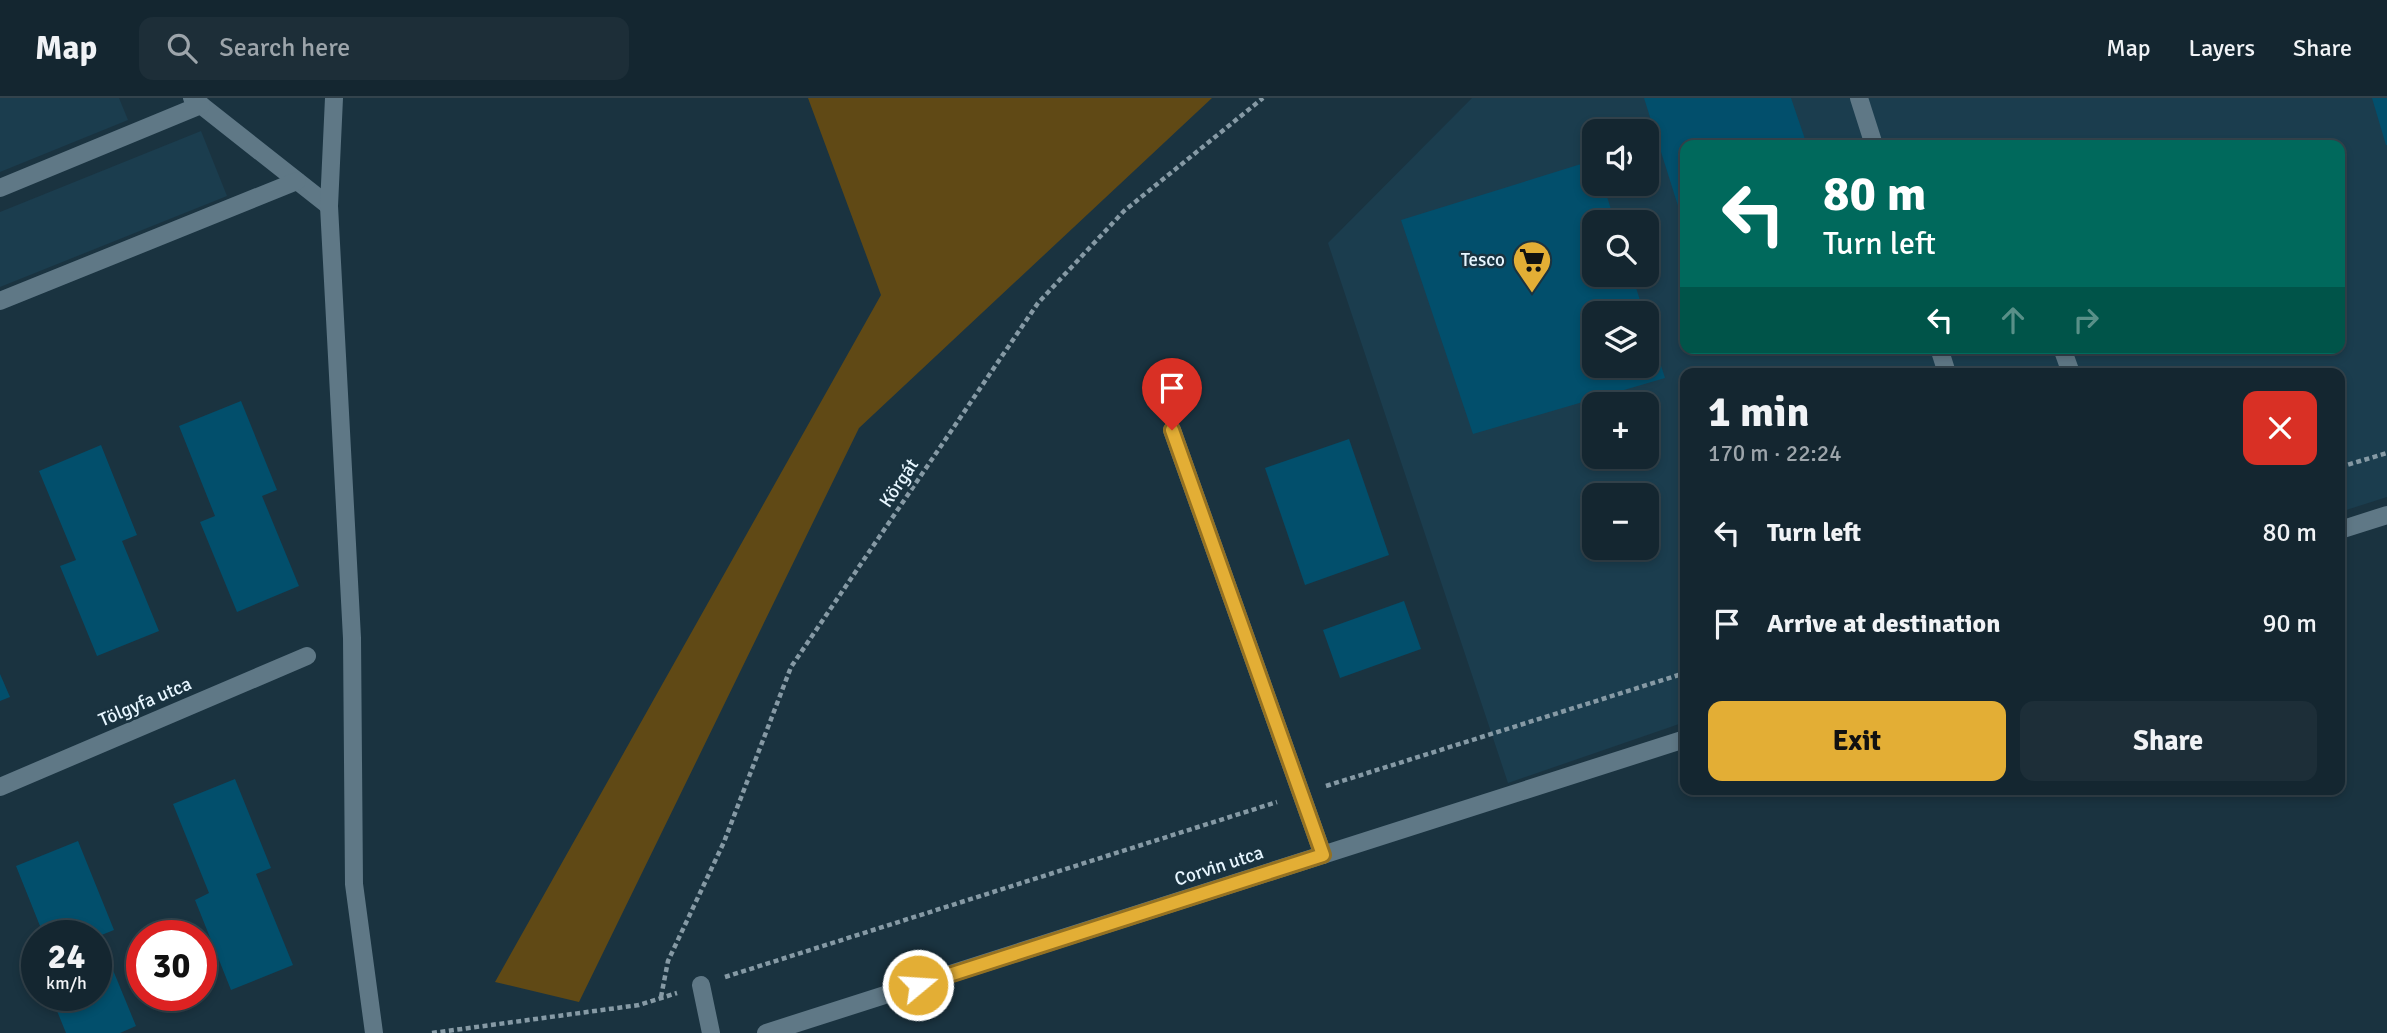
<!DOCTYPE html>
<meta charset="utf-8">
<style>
body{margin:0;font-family:Signika,sans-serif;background:#1d2e38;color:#f1f3f6;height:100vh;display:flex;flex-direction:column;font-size:26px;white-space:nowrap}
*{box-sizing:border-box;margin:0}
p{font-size:23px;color:#9da5ab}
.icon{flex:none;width:38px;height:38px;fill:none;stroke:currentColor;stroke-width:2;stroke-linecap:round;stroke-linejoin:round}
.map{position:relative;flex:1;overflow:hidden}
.drawer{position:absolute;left:1680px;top:270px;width:665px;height:427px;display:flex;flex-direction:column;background:#142630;border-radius:14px;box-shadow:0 4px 10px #0003,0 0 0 2px #33434c}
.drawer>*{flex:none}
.top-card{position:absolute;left:1680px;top:42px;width:665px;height:214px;border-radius:14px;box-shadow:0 4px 10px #0003,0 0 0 2px #33434c;background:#00695c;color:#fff;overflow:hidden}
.buttons{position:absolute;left:1582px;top:21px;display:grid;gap:14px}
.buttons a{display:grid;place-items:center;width:77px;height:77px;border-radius:14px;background:#142630;box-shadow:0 4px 10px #0003,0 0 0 2px #33434c;font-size:35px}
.speed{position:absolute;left:21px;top:822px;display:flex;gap:14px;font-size:35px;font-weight:700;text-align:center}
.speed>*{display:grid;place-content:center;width:91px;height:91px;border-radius:50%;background:#142630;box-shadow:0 4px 10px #0003,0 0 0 2px #33434c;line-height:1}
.speed small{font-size:18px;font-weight:400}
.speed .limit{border:10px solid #d22;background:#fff;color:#111}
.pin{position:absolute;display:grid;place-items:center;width:60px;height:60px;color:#fff;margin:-72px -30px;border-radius:50% 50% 50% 0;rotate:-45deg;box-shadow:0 0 7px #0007}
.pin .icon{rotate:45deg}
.me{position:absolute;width:77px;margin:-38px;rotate:72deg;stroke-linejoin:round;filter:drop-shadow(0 0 5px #0008)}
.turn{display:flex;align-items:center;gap:24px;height:147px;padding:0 28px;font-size:32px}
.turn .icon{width:91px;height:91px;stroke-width:2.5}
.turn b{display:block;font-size:49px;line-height:60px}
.lanes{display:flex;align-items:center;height:66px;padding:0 28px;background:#0003;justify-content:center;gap:35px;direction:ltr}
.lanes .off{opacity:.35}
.round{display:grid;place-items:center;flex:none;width:74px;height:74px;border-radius:14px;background:#1d2e38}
.headline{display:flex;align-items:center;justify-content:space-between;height:119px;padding:0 28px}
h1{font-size:42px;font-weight:800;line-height:52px}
.button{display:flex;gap:14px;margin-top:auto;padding:14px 28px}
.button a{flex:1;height:80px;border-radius:14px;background:#e3ae35;color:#111;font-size:28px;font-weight:800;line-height:80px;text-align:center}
.button a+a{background:#1d2e38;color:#f1f3f6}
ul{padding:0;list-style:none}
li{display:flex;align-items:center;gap:21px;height:91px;padding:0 28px}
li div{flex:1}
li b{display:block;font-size:26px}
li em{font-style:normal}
header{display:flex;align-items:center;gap:42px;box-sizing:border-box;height:98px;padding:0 35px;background:#142630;border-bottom:2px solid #33434c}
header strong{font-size:33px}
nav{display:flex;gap:38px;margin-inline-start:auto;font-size:24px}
.search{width:490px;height:63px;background:#1d2e38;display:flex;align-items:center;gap:18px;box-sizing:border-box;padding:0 24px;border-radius:14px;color:#9da5ab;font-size:26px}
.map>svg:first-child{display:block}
.built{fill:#1b3d4e;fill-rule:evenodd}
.green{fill:#604915}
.building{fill:#024f6c}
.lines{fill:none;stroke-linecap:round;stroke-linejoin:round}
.path{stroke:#869aa5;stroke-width:4.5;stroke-dasharray:5 3.5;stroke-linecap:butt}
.minor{stroke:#5f7886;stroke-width:18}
.route-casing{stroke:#947122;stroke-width:18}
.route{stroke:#e3ae35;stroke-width:12}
.labels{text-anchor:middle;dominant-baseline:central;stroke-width:5;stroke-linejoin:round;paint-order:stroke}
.poi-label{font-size:19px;fill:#e7f6ff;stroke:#1a3340;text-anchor:end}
.street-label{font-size:19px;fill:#e7f6ff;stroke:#1a3340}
</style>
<header>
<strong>Map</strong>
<div class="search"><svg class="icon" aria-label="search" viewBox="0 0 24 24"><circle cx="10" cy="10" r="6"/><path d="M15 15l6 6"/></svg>Search here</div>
<nav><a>Map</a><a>Layers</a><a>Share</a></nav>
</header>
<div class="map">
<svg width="2387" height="935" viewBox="0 0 2387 935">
<rect width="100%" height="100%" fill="#1a3340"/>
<g class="built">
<polygon points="0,0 119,0 128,22 0,74"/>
<path d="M1472 0H2387V399L2340 414V275H1685V624L1508 685 1328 145ZM1594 33H1647V86H1594ZM1685 47H2340V250H1685ZM1594 124H1647V177H1594ZM1594 215H1647V268H1594ZM1594 306H1647V359H1594ZM1594 397H1647V450H1594Z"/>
<polygon points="201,33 227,98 0,189 0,114"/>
</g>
<polygon class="green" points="808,0 1212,0 859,330 579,904 495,884 881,197"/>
<g class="building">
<polygon points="1644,0 1791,0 1807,47 1685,47 1685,130"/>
<polygon points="2372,0 2387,0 2387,47 2386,47"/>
<polygon points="1594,62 1594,86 1603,86 1615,124 1594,124 1594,177 1632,177 1644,215 1594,215 1594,268 1647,268 1647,224 1665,280 1473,336 1401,122"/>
<polygon points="241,303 277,392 262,398 299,488 237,514 200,424 215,418 179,328"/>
<polygon points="1349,341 1389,457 1305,487 1265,370"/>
<polygon points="101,347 137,437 122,443 159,533 97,558 60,468 76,462 39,373"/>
<polygon points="1404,503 1421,551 1340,580 1323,532"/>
<polygon points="0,576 10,599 0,603"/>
<polygon points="235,681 271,770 256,776 293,867 231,892 195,802 209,795 173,706"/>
<polygon points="78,743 114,832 99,838 136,928 120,935 66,935 51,898 96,898 96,838 44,838 16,768"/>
</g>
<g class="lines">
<g class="path">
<polyline points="2340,369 2387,355"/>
<polyline points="1326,688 1685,575"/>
<polyline points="725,879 1277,704"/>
<polyline points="661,899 668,863 724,744 791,569 1038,205 1124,113 1263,0"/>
<polyline points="432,935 639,907 677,895"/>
</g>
<g class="minor">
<polyline points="192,0 329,108"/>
<polyline points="334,0 329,108 352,540 354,786 374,935"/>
<polyline points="1859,0 1874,47"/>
<polyline points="0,90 201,7"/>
<polyline points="0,203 297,83"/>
<polyline points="1939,250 1947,275"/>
<polyline points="2062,250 2071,275"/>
<polyline points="1172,332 1323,757"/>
<polyline points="2340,432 2387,417"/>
<polyline points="0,689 307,558"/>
<polyline points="701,887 711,935"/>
<polyline points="766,935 1685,641"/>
</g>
</g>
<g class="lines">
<g class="route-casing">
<polyline id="route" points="918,887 1323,757 1172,332"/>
</g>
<use href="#route" class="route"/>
</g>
<defs>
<g id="supermarket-pin" transform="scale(2.0125)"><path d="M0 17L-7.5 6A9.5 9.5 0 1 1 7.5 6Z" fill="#e3ae35" stroke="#1a3340"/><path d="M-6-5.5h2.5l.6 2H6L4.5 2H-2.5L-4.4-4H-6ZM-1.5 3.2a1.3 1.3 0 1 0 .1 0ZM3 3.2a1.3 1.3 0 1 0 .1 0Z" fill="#111"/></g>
</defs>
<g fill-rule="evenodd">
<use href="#supermarket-pin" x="1532" y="162"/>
</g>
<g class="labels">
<g class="poi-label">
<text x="1505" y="162">Tesco</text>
</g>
<g class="street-label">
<text transform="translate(899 385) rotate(-56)">Körgát</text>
<text transform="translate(145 604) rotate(-23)">Tölgyfa utca</text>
<text transform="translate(1219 768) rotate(-18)">Corvin utca</text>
</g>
</g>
</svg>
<div class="buttons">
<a><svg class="icon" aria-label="sound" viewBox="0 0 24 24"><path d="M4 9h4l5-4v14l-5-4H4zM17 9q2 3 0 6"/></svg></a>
<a><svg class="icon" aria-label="search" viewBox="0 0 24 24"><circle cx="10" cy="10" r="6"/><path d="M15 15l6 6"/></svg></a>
<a><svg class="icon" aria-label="layers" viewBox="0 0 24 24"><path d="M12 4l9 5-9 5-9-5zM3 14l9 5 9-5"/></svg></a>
<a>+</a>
<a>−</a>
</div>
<div class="speed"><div>24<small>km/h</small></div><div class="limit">30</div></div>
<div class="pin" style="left:1172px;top:332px;background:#d93025"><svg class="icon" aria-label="arrive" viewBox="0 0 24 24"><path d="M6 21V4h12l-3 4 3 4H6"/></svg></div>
<svg class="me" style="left:918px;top:887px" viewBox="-20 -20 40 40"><circle r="17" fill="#e3ae35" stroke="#fff" stroke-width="3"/><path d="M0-11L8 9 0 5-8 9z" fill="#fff"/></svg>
<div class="top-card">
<div class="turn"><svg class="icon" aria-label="left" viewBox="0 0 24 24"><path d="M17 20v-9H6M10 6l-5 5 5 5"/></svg><div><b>80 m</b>Turn left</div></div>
<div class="lanes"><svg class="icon" aria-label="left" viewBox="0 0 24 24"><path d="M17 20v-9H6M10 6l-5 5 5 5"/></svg><svg class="icon off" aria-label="ahead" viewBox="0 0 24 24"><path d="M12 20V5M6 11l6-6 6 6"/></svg><svg class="icon off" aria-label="right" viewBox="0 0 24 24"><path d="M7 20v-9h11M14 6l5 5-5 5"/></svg></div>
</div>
<section class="drawer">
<div class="headline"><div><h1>1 min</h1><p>170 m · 22:24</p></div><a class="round" style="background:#d93025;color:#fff"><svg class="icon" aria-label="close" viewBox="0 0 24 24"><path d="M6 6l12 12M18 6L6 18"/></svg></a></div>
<ul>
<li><svg class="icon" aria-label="left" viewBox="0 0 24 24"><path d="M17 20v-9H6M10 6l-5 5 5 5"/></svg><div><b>Turn left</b></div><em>80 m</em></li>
<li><svg class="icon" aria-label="arrive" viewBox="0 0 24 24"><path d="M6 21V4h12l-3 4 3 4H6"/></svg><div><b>Arrive at destination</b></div><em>90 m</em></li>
</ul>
<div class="button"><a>Exit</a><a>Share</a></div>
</section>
</div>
